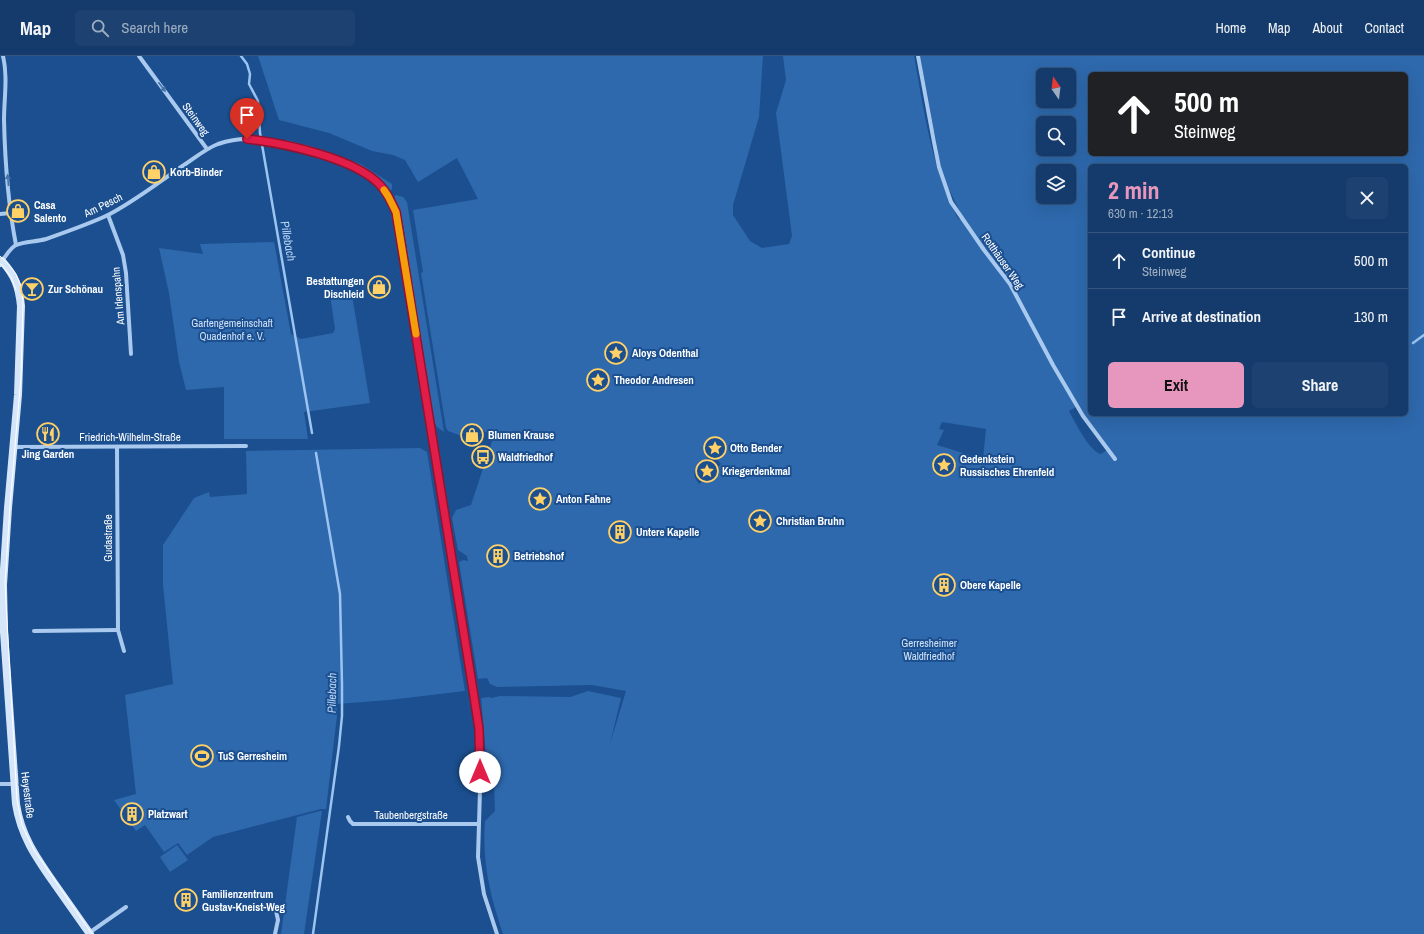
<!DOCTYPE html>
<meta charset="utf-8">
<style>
body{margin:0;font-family:"Archivo Narrow",sans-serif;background:#1d4271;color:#f1f3f6;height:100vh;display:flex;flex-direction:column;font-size:15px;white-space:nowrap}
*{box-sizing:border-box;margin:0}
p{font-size:13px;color:#9dadc1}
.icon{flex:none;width:22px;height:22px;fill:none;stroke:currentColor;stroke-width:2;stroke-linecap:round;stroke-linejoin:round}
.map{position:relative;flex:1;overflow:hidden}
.drawer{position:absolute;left:1088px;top:108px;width:320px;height:252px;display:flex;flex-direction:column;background:#143b6b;border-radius:6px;box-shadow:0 4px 16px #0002,0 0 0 1px #33557e}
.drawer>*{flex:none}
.banner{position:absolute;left:1088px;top:16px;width:320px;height:84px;border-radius:6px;box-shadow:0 4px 16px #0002,0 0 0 1px #33557e;background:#202124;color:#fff;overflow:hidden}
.needle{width:26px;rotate:346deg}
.fabs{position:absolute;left:1036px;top:12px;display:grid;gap:8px}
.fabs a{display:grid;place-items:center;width:40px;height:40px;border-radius:6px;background:#143b6b;box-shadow:0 4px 16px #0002,0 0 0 1px #33557e;font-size:20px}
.pin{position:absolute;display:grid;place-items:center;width:34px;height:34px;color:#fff;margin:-41px -17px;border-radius:50% 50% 50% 0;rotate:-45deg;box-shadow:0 0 4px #0007}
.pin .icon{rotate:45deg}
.me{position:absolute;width:44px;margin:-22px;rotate:0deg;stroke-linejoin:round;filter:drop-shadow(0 0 3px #0008)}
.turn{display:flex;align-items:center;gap:14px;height:84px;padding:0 20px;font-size:18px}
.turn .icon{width:52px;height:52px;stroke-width:2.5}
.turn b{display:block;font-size:28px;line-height:34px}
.round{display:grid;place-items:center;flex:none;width:42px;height:42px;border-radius:6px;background:#1d4271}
.headline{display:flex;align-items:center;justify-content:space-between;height:68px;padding:0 20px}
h1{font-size:24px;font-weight:800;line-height:30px;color:#e797bd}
.action{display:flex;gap:8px;margin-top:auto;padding:8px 20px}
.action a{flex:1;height:46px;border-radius:6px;background:#e797bd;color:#111;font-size:16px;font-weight:800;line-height:46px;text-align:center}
.action a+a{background:#1d4271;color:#f1f3f6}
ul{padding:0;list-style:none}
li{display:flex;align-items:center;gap:12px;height:56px;padding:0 20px;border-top:1px solid #33557e}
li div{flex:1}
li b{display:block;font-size:15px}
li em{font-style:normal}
header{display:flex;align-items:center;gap:24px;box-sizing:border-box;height:56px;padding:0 20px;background:#143b6b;border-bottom:1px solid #33557e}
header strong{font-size:19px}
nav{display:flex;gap:22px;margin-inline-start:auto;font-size:14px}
.search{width:280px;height:36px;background:#1d4271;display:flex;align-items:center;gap:10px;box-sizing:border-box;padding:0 14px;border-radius:6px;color:#9dadc1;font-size:15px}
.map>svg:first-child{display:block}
.green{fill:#2e69ad;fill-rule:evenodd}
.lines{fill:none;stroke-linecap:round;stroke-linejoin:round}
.stream{stroke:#9cc4f0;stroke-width:2.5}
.street{stroke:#a9c9ee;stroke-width:4}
.secondary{stroke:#d6e6fa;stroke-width:8}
.tram{stroke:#fff;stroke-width:1}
.oneway{fill:#4674ac}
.route-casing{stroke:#92132f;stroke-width:10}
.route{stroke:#e11d48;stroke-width:7}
.slow{stroke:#f59e0b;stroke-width:7}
.labels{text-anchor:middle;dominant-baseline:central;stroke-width:4;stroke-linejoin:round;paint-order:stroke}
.street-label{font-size:11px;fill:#fff;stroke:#1b4f8f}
.poi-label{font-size:11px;font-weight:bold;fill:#fff;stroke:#1b4f8f;text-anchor:start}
.park-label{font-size:11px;fill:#cfe3fa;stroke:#1b4f8f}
.water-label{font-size:12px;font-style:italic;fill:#b5d3f5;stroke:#1b4f8f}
</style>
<header>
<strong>Map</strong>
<div class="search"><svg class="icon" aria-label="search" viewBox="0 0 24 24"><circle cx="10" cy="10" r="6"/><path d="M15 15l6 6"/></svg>Search here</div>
<nav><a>Home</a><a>Map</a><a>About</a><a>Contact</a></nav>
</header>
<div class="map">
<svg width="1424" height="878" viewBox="0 0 1424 878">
<rect width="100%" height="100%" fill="#1b4f8f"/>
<g class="green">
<path d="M258 0H763L759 61 733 149V159L750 185 762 192 789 188 792 180 776 57 786 24 783 0H914C924 55 932 115 959 164L961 158 948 131 941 111 920 0H1424V878H503C490 839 482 807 485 765L495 755 493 700H486L481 642 489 641 491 642 500 640 570 641 588 635 621 642 610 688 626 635 592 629 497 631 490 628 487 622 478 623 459 506 463 504 468 505 467 500 458 494 452 462 456 454 471 449 494 379 467 369 462 380 448 375 446 372 421 217 423 216 413 154 478 143 457 102 418 126 405 104 393 99 372 95 329 77 279 64ZM1090 18H1406V98H1090ZM1043 19H1069V45H1043ZM1043 67H1069V93H1043ZM1090 110H1406V358H1090ZM1043 115H1069V141H1043ZM1076 351 1107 394 1101 398C1089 395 1075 366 1069 355ZM942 366 986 373 983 403 937 389 944 374 939 373ZM709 401 716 402 721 408 718 411 720 413 718 415 719 417 708 427 706 425 704 427 703 425 699 428 695 422 694 416 698 409Z"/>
<path d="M287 84 311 90 361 108 392 128V133L390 135C365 104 323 94 287 85Z"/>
<polygon points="396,139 403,141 407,146 444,376 437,371 434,365 403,169 400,155 394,141"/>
<polygon points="274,186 291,278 301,283 333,277 335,273 330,239 332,237 351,233 370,347 304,356 308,383 224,383 224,331 186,334 179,306 169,237 159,192 203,198 200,188"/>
<polygon points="420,392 427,396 465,635 389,644 337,648 337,660 326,753 321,753 213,781 187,799 178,787 164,796 145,769 136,775 114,744 136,738 125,639 173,628 163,529 163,489 194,442 209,436 210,441 247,438 246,395"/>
<polygon points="320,755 322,755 304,878 281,878 297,761"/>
<polygon points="177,789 188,804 170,816 160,801"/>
</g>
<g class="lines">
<g class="stream">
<polyline points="241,0 247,8 250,18 249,28 258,45 260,77 312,377"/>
<polyline points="1413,287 1424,279"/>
<polyline points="313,878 339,690 342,660 342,629 340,538 316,397"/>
</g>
<g class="street">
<path d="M3 0C8 21 4 43 4 64 5 106 8 148 16 189"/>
<polyline points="139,0 207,93"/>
<polyline points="918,0 934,86 939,111 951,146 984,194 1010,228 1053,309 1083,360 1115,403"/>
<polyline points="0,158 11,157"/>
<polyline points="108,159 123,199 126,217 131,298"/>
<path d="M2 205C6 200 10 192 16 189 25 185 36 186 46 183 66 176 89 168 108 159 135 145 159 126 184 109 195 102 205 93 218 88 227 85 237 83 247 83 281 84 357 104 380 129 391 141 395 155 399 170L473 634 481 700 478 801 484 838 497 878"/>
<polyline points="14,391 246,390"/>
<polyline points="117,391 118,574 124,595"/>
<polyline points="34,575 118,574"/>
<polyline points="0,728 14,728"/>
<polyline points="348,761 350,765 353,768 478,768"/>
<polyline points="275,850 278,864 275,878"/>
<polyline points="89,877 126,851"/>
</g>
<path class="secondary" d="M0 207 2 205C15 220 19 230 21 250L18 339 8 452 3 529 4 576 16 748C21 780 36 801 54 827 66 844 78 861 90 878"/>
<g class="tram">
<polyline points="0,200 10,210 16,218 21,230 23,246 21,320 10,449 5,528 17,744 22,769 34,794 92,878"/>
<polyline points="1,208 11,221 16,234"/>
</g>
</g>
<defs><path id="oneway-solid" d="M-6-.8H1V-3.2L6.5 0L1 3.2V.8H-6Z"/></defs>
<g class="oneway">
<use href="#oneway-solid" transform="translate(162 31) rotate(53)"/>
<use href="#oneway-solid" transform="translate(8 124) rotate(-95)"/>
</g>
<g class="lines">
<g class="route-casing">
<path id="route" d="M247 83C283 87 356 102 381 130 388 138 392 147 396 156L473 634 479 673 480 716"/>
</g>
<use href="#route" class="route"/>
<polyline class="slow" points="384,134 388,140 396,156 416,278"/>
</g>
<defs>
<g id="shop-ring" transform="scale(1.15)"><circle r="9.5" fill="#1b4f8f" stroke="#ffd166" stroke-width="1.5"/><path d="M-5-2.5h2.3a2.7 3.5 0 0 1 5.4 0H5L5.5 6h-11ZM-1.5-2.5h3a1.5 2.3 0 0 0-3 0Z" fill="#ffd166"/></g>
<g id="bar-ring" transform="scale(1.15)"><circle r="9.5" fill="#1b4f8f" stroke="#ffd166" stroke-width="1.5"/><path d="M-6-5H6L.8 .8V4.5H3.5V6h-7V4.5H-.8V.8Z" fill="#ffd166"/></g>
<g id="sight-ring" transform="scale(1.15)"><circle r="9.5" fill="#1b4f8f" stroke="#ffd166" stroke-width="1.5"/><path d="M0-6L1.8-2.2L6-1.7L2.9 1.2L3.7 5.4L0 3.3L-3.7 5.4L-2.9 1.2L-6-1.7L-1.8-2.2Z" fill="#ffd166"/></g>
<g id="restaurant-ring" transform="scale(1.15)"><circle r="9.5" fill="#1b4f8f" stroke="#ffd166" stroke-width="1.5"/><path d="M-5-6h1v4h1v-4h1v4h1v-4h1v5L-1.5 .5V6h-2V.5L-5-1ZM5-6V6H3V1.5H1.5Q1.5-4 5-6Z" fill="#ffd166"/></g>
<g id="bus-ring" transform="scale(1.15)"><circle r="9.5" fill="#1b4f8f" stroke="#ffd166" stroke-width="1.5"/><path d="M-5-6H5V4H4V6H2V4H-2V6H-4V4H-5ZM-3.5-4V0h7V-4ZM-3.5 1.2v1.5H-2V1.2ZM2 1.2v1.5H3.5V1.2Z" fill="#ffd166"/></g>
<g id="building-ring" transform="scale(1.15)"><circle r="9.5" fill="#1b4f8f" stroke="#ffd166" stroke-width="1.5"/><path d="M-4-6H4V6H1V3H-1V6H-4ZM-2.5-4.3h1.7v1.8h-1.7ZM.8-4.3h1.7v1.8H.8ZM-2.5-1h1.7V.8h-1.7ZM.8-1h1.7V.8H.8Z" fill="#ffd166"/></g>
<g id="stadium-ring" transform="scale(1.15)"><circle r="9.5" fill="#1b4f8f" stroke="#ffd166" stroke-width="1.5"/><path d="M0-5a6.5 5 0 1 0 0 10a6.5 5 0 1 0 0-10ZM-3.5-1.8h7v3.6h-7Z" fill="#ffd166"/></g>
</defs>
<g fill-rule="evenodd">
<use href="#shop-ring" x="154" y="116"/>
<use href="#shop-ring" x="18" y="155"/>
<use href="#shop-ring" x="379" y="231"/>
<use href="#bar-ring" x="32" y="233"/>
<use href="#sight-ring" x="616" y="297"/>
<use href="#sight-ring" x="598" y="324"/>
<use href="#restaurant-ring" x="48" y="378"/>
<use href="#shop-ring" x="472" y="379"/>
<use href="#sight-ring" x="715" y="392"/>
<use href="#bus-ring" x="483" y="401"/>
<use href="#sight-ring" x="944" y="409"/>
<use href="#sight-ring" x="707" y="415"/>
<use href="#sight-ring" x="540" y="443"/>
<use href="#sight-ring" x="760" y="465"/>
<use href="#building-ring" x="620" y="476"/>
<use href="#building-ring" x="498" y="500"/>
<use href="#building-ring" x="944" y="529"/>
<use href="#stadium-ring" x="202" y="700"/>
<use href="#building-ring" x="132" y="758"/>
<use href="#building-ring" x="186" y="844"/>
</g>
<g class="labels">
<g class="street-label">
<text transform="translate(196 63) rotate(54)">Steinweg</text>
<text transform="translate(103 149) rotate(-26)">Am Pesch</text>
<text transform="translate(1003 205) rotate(55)">Rotthäuser Weg</text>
<text transform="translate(118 240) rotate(-95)">Am Irlenspahn</text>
<text x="130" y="381">Friedrich-Wilhelm-Straße</text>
<text transform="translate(108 482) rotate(-90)">Gudastraße</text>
<text transform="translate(28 739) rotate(83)">Heyestraße</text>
<text x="411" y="759">Taubenbergstraße</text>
</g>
<g class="poi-label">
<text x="170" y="116">Korb-Binder</text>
<text x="34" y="149">Casa<tspan x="34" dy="13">Salento</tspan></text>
<text x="364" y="225" text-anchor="end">Bestattungen<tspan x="364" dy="13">Dischleid</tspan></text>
<text x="48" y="233">Zur Schönau</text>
<text x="632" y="297">Aloys Odenthal</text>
<text x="614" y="324">Theodor Andresen</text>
<text x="488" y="379">Blumen Krause</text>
<text x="730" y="392">Otto Bender</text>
<text x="48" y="398" text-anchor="middle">Jing Garden</text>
<text x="498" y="401">Waldfriedhof</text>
<text x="960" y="403">Gedenkstein<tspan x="960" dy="13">Russisches Ehrenfeld</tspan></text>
<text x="722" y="415">Kriegerdenkmal</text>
<text x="556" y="443">Anton Fahne</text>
<text x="776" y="465">Christian Bruhn</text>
<text x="636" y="476">Untere Kapelle</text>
<text x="514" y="500">Betriebshof</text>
<text x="960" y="529">Obere Kapelle</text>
<text x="218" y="700">TuS Gerresheim</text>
<text x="148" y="758">Platzwart</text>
<text x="202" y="838">Familienzentrum<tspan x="202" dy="13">Gustav-Kneist-Weg</tspan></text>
</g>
<g class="park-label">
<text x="232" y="267">Gartengemeinschaft<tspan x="232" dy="13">Quadenhof e. V.</tspan></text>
<text x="929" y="587">Gerresheimer<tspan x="929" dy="13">Waldfriedhof</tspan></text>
</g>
<g class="water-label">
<text transform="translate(288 185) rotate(80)">Pillebach</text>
<text transform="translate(332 637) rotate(-89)">Pillebach</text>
</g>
</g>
</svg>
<div class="fabs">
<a><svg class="needle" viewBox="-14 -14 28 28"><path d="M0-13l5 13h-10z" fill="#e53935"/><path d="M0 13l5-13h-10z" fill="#9dadc1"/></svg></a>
<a><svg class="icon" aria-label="search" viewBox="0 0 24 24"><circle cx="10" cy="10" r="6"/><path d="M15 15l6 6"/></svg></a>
<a><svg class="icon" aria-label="layers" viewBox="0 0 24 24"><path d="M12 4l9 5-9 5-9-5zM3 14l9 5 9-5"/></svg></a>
</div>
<div class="pin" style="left:247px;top:83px;background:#d93025"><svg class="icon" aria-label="arrive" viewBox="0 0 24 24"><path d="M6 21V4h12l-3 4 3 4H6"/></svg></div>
<svg class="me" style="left:480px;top:716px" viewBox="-20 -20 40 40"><circle r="19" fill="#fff"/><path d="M0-13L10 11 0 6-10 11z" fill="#e11d48"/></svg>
<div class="banner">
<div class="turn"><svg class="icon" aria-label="ahead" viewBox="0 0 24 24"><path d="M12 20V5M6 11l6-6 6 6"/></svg><div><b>500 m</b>Steinweg</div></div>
</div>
<section class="drawer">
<div class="headline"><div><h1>2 min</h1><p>630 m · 12:13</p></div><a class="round"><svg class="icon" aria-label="close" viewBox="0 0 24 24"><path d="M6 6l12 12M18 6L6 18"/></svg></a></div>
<ul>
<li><svg class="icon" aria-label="ahead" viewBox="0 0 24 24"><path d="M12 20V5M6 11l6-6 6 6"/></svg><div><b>Continue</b><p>Steinweg</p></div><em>500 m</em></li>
<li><svg class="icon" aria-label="arrive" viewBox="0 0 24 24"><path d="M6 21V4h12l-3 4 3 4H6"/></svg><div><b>Arrive at destination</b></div><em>130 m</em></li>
</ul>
<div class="action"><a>Exit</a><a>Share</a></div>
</section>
</div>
